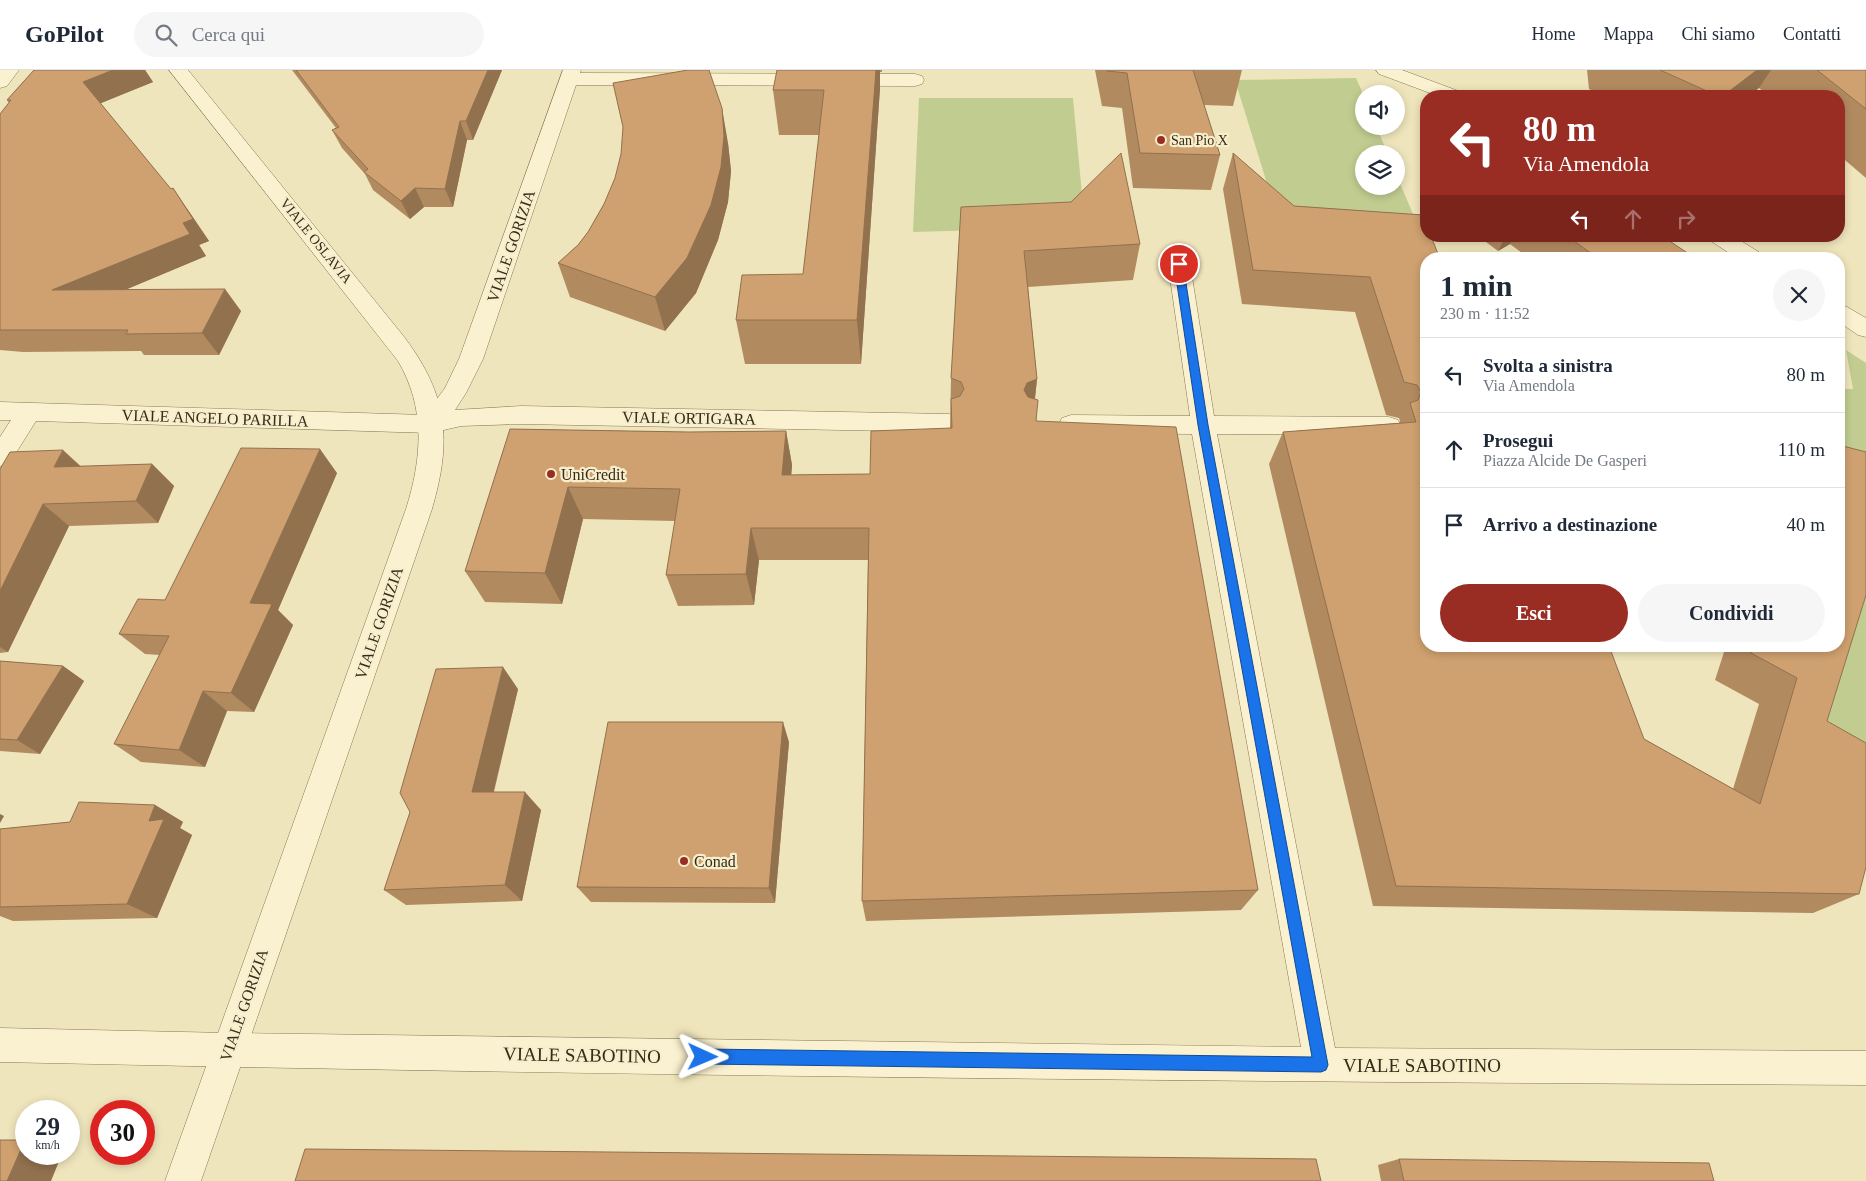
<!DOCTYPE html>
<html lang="it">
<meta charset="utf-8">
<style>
body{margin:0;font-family:"Times New Roman",serif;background:#f6f6f7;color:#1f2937;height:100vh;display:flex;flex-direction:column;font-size:19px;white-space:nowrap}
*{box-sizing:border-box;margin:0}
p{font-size:16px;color:#747a83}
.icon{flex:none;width:28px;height:28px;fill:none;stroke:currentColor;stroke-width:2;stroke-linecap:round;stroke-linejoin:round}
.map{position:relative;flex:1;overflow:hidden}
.drawer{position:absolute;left:1420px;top:182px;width:425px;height:400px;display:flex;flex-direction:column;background:#fff;border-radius:20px;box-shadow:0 2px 8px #0003}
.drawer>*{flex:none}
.banner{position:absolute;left:1420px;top:20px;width:425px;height:152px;border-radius:20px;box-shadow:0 2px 8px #0003;background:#992d23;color:#fff;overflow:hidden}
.controls{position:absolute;left:1355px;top:15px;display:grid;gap:10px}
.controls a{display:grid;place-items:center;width:50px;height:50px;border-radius:50%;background:#fff;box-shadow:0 2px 8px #0003;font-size:25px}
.speed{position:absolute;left:15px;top:1030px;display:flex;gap:10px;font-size:25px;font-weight:700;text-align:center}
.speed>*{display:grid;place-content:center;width:65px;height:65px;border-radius:50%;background:#fff;box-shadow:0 2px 8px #0003;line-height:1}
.speed small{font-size:12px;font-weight:400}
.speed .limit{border:8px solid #d22;background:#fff;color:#111}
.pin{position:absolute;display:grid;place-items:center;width:42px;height:42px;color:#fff;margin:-21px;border:2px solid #fff;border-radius:50%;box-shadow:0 1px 5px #0007}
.me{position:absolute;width:55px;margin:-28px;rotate:91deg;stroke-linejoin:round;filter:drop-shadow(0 0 4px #0008)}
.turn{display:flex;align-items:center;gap:18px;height:105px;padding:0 20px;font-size:22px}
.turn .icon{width:65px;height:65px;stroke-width:2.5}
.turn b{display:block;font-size:35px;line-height:42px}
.lanes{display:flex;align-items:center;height:48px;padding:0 20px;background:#0003;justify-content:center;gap:25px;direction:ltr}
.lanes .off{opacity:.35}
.round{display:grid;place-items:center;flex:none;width:52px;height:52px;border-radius:26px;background:#f6f6f7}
.headline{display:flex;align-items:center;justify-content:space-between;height:85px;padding:0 20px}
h1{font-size:30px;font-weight:800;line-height:38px}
.cta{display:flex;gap:10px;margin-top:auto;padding:10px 20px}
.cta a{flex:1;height:58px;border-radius:30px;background:#992d23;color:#fff;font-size:20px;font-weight:800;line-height:58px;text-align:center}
.cta a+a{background:#f6f6f7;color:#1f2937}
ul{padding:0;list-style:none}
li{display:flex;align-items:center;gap:15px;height:75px;padding:0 20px;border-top:1px solid #e0e1e3}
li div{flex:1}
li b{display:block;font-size:19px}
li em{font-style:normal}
header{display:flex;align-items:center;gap:30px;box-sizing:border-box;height:70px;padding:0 25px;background:#fff;border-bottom:1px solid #e0e1e3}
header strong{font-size:24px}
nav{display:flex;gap:28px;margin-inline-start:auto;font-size:18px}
.search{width:350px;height:45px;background:#f6f6f7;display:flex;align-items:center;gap:12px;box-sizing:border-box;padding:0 18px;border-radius:28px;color:#747a83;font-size:19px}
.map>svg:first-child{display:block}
.green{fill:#c1cd90}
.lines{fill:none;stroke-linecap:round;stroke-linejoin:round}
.minor-casing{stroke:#877555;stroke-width:1}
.tertiary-casing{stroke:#877555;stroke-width:1}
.minor{fill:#faf1d0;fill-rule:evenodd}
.tertiary{fill:#faf1d0;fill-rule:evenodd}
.wall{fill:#b28a60}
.shaded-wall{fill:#91714e}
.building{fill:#cfa170;stroke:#91714e}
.route{fill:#1a73e8;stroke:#114b97}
.poi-dot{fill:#992d23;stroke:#f7eecc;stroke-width:2}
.labels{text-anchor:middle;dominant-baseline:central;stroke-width:4.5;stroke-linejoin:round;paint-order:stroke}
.far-poi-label{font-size:14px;fill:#362a1b;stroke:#f7eecc;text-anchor:start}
.far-street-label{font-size:14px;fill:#362a1b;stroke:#f7eecc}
.street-label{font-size:16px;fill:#362a1b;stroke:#f7eecc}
.poi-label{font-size:16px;fill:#362a1b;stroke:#f7eecc;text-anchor:start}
.near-street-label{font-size:19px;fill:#362a1b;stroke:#f7eecc}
</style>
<header>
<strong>GoPilot</strong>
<div class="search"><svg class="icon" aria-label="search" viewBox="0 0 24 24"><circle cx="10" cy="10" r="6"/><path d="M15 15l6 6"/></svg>Cerca qui</div>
<nav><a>Home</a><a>Mappa</a><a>Chi siamo</a><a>Contatti</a></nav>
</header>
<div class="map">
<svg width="1866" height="1111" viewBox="0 0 1866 1111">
<rect width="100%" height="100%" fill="#efe5bc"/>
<g class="green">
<polygon points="1356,8 1364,26 1364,56 1376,56 1388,84 1364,84 1364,116 1396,116 1396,104 1413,144 1277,146 1235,10"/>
<polygon points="919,28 1073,28 1085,157 913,162"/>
<polygon points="1846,280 1866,293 1866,422 1839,412 1839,319 1853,319"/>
<polygon points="1866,469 1866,712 1799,676 1839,576"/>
</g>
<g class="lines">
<g class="minor-casing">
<g id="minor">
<polygon points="0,0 19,0 7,16 0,18"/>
<polygon points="563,0 581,0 580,3 915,4 922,6 924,10 922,14 915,16 576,15 483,289 466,323 455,340 521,336 949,344 958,347 961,353 958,359 949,362 521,354 461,356 431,363 36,351 9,394 0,396 0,367 11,350 0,350 0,332 425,345 445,318 459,289"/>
<polygon points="1376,0 1402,0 1461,22 1463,26 1438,26 1379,4"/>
<polygon points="1708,166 1733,166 1762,184 1765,189 1738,189 1711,171"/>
<path d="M1179 187 1187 189 1190 194 1214 346 1389 347 1398 350 1401 356 1398 362 1389 365 1217 364 1335 978 1866 981V1015C1244 1012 622 1006 0 992V958L228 963 1301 977 1192 364 1071 363 1062 360 1059 354 1062 348 1071 345 1190 346 1168 194 1171 189Z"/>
<polygon points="1839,234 1847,237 1866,248 1866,267 1858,265 1839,252"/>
</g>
</g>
<g class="tertiary-casing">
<path id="tertiary" d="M169 0H188L405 268C448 326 452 370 432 439L201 1111H165L406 439C422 388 426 338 398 291Z"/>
</g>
<use href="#minor" class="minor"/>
<use href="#tertiary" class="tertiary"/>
</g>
<g class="wall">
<polygon points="34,0 145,0 153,12 100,33 188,140 209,171 199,175 206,186 125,220 241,241 219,285 144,285 141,281 23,282 0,280 0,44 9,33 7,30"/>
<polygon points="292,0 502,0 473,70 467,70 453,137 424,137 410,149 373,120 365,104 342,78 332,60 336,58"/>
<polygon points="777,0 882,0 882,2 880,2 880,18 861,294 745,294 736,250 803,204 819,65 779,65 773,20"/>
<polygon points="1095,0 1242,0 1233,36 1204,35 1220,85 1211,120 1133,118 1122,38 1102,36"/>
<polygon points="1587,0 1866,0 1866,108 1839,85 1839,26 1769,26 1759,18 1748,26 1605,26 1589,19"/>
<polygon points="728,73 731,101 728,132 718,170 696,223 665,261 570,227 558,193 578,175 588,162 604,134"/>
<polygon points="1233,83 1294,136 1423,145 1426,576 1644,669 1733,719 1759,634 1715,610 1726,576 1839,576 1827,651 1859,824 1813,843 1373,836 1269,394 1283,362 1399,353 1400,351 1399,348 1386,345 1355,242 1242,234 1223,119"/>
<polygon points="961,137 1140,174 1133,210 1028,217 1037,309 1035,330 1036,351 1258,820 1241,840 866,851 862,831 868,490 759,490 754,535 678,536 666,505 675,451 583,449 562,534 485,532 465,501 510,359 689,362 786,361 792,395 791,405 870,404 950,358 951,308"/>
<polygon points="1478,166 1654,166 1690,189 1530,189 1510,174 1498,181"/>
<polygon points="152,394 174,416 158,453 69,456 8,582 0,583 0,399"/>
<polygon points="337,403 278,540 293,555 254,642 227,641 205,697 141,692 114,674 160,585 145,584 119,564"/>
<polygon points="0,591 63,596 84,611 40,684 0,681"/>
<polygon points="518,619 494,722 541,740 522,831 406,835 384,820"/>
<polygon points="789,672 775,833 591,832 577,817"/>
<polygon points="155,735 183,752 180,758 192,765 157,848 13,851 0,846 0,759 70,752"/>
<polygon points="1399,1089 1714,1111 1381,1111 1378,1095"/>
</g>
<g class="shaded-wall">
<polygon points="113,0 145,0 153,12 99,34 83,12"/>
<polygon points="488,0 502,0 473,70 466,51"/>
<polygon points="876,0 880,0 880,18 861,294 857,250"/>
<polygon points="1757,0 1771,0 1759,18 1748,26 1723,26"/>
<polygon points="722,38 728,73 731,101 728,132 718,170 696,223 665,261 655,227"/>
<polygon points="460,51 467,70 453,137 445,119"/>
<polygon points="173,118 209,171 199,175 206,186 72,242 52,220"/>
<polygon points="415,118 424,137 410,149 401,131"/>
<polygon points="1506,166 1514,166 1510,174 1498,181"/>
<polygon points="225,219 241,241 219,285 202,263"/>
<polygon points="1037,309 1033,343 1024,320 1027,313"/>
<polygon points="786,361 792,395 789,438 782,405"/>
<polygon points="320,379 337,403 278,540 293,555 254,642 231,623 250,533"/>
<polygon points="63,380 87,402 54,397"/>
<polygon points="152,394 174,416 158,453 136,431"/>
<polygon points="568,417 583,449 562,534 545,503"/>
<polygon points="43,434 69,456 8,582 0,577 0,521"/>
<polygon points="751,458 759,490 754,535 746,504"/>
<polygon points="63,596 84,611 40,684 17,670"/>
<polygon points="503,597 518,619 489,740 472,722"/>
<polygon points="203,621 227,641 205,697 179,680"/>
<polygon points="783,652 789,672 775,833 769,818"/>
<polygon points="525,722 541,740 522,831 505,815"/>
<polygon points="155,735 183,752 180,758 192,765 157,848 127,834 149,751"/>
<polygon points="0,744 4,746 0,753"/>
<polygon points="25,1070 26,1070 26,1084 62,1084 51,1111 7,1111"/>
</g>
<g class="building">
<polygon points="34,0 113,0 83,12 171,119 173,118 193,149 183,153 190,164 52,220 225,219 202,263 126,264 128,260 0,260 0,44 11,30 7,30"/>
<polygon points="296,0 488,0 466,51 460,51 445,119 415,118 401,131 364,102 368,99 332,60 339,57"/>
<polygon points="688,0 709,0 722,38 724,66 721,97 711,135 687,188 655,227 558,193 578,175 588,162 604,134 615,108 621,84 623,57 613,13"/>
<polygon points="777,0 876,0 857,250 736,250 742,205 803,204 824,20 773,20"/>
<polygon points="1107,0 1193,0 1220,85 1140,83 1127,3 1107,1"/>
<polygon points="1660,0 1757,0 1723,26 1718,26"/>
<polygon points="1817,0 1866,0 1866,39"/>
<polygon points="1121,83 1140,174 1024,181 1037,309 1027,313 1024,320 1028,327 1038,330 1036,351 1176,357 1258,820 862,831 869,458 751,458 746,504 666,505 680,419 568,417 545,503 465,501 510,359 689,362 786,361 782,405 870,404 871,361 952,358 951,329 960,326 964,319 961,312 951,308 961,137 1071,132"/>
<polygon points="1233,83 1294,136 1423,145 1426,154 1426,166 1431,166 1440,189 1426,189 1426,576 1609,576 1644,669 1760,734 1797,608 1751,583 1753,576 1839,576 1839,375 1866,382 1866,525 1827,651 1866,673 1866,797 1859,824 1396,816 1283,362 1416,352 1410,333 1418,330 1421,322 1417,315 1404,312 1370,207 1253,200"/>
<polygon points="1567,166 1654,166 1656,168 1662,166 1692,186 1687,189 1599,189"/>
<polygon points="241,378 320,379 250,533 272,534 231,623 203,621 179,680 114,674 169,566 119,564 138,529 165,530"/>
<polygon points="63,380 54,397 152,394 136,431 43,434 0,521 0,399 10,382"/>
<polygon points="0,591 63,596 17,670 0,669"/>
<polygon points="503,597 472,722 525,722 505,815 384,820 410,742 400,723 436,599"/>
<polygon points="608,652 783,652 769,818 577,817"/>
<polygon points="79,732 155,735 149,751 164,749 127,834 0,837 0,759 70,752"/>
<polygon points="0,1070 25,1070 7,1111 0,1111"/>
<polygon points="305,1079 1316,1089 1321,1111 295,1111"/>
<polygon points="1399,1089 1709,1093 1714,1111 1404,1111"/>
</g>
<polygon class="route" points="1179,191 1183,194 1208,355 1328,995 1326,1000 1321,1002 703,994 698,992 696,987 698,982 703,979 1312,987 1198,355 1174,194"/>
<g class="poi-dot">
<circle cx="1161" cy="70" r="5"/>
<circle cx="551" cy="404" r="5"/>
<circle cx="684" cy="791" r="5"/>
</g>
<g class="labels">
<g class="far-poi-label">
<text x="1171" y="70">San Pio X</text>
</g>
<g class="far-street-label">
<text transform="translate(316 171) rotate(51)">VIALE OSLAVIA</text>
</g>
<g class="street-label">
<text transform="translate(511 176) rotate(-71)">VIALE GORIZIA</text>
<text transform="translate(215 348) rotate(2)">VIALE ANGELO PARILLA</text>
<text transform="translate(689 348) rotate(1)">VIALE ORTIGARA</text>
<text transform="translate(379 553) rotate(-71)">VIALE GORIZIA</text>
<text transform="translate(244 935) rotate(-71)">VIALE GORIZIA</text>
</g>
<g class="poi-label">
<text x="561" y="404">UniCredit</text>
<text x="694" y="791">Conad</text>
</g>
<g class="near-street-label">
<text transform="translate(582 985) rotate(1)">VIALE SABOTINO</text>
<text x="1422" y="995">VIALE SABOTINO</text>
</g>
</g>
</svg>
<div class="controls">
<a><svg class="icon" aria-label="sound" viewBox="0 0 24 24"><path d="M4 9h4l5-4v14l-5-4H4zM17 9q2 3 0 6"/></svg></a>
<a><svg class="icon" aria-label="layers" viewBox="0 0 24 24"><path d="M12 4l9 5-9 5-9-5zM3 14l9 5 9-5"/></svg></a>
</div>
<div class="speed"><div>29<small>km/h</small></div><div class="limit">30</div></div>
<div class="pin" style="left:1179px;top:194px;background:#d93025"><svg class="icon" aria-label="arrive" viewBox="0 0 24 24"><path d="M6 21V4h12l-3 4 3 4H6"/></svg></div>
<svg class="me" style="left:703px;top:987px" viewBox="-20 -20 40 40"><path d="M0-17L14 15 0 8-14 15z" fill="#1a73e8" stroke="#fff" stroke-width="4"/></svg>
<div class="banner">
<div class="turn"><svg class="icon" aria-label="left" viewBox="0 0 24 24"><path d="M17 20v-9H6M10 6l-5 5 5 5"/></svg><div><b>80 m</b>Via Amendola</div></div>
<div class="lanes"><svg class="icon" aria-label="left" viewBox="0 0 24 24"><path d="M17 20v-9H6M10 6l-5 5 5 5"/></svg><svg class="icon off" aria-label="ahead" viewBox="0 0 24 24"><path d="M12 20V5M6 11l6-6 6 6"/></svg><svg class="icon off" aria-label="right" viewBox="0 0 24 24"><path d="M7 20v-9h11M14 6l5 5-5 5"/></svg></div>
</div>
<section class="drawer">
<div class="headline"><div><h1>1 min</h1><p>230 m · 11:52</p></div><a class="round"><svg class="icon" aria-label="close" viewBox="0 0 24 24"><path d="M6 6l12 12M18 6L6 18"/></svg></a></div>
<ul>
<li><svg class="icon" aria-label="left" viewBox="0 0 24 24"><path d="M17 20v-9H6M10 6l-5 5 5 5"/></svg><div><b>Svolta a sinistra</b><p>Via Amendola</p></div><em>80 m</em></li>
<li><svg class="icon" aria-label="ahead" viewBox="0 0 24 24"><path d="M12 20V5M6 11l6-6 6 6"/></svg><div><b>Prosegui</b><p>Piazza Alcide De Gasperi</p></div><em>110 m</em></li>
<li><svg class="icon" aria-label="arrive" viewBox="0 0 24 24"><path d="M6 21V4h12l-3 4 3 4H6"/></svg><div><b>Arrivo a destinazione</b></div><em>40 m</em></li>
</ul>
<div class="cta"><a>Esci</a><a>Condividi</a></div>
</section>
</div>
